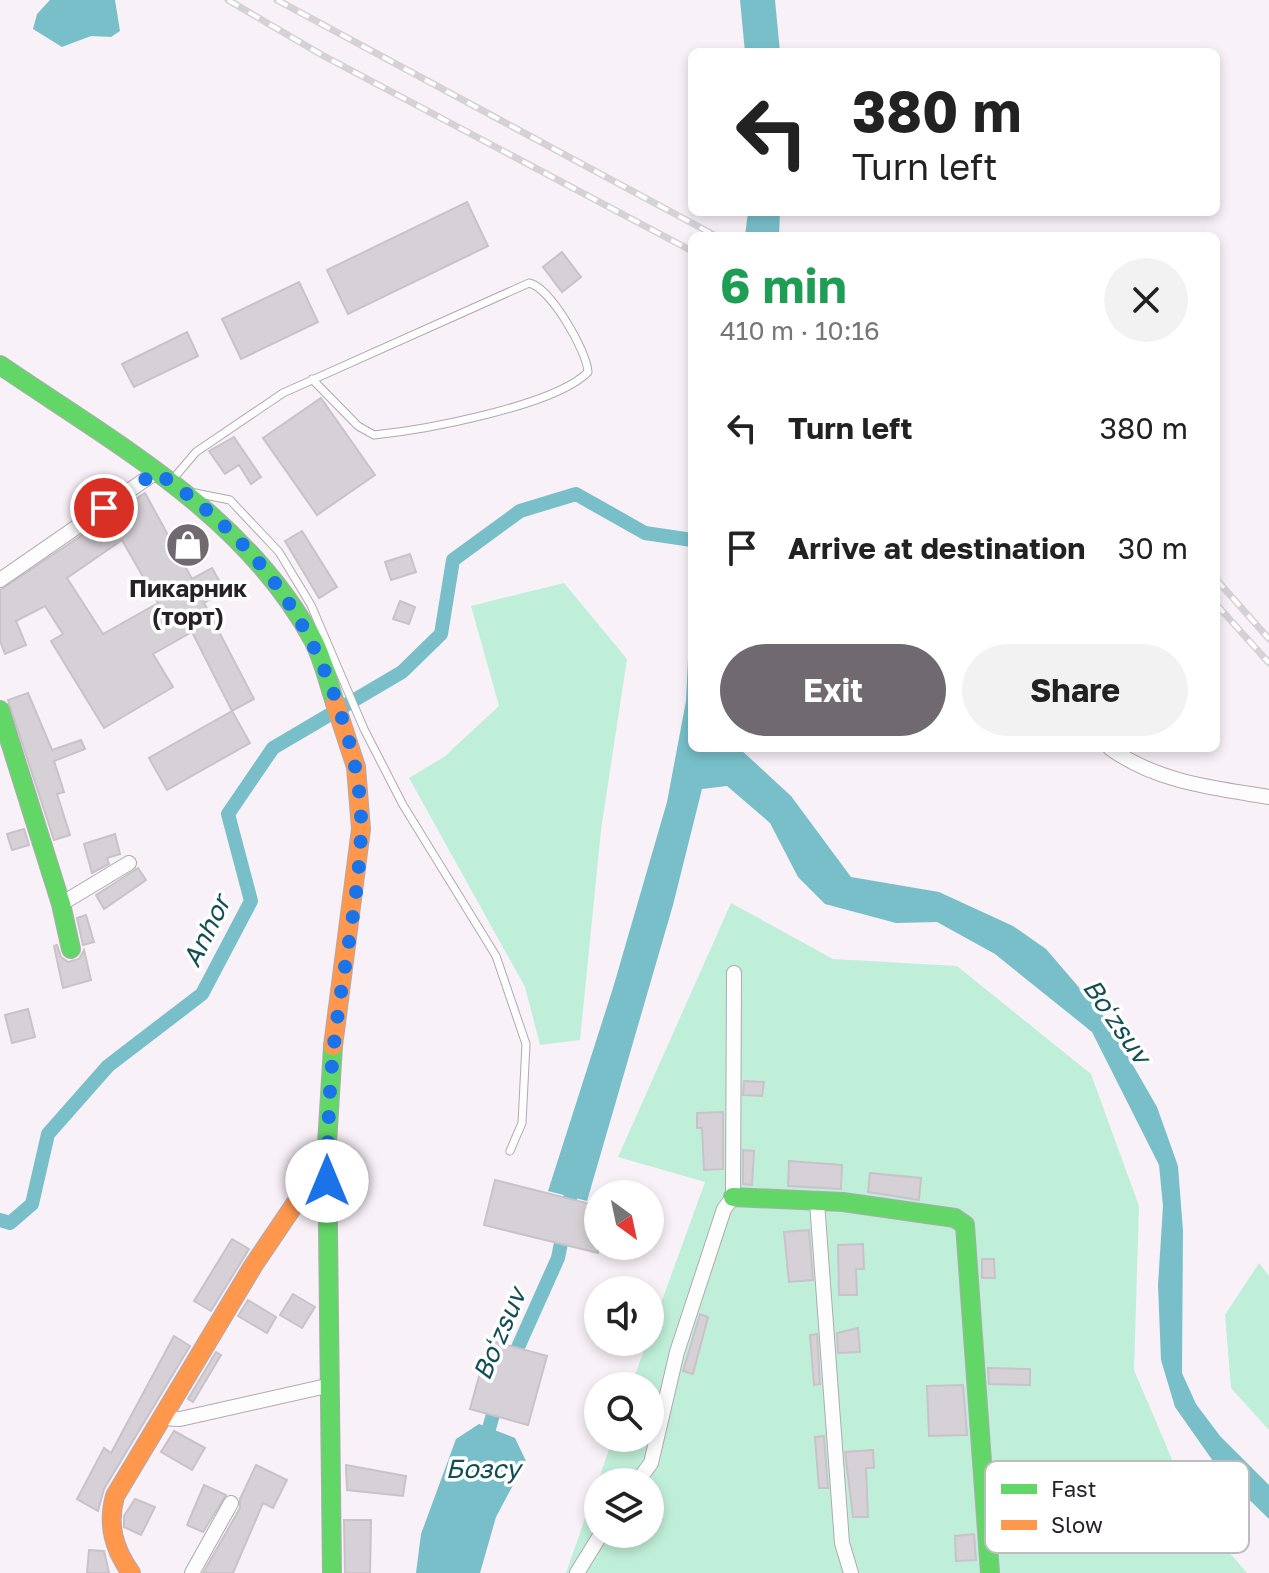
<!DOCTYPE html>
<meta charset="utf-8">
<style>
body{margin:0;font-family:"Golos Text",sans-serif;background:#f2f2f2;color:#222;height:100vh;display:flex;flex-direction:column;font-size:30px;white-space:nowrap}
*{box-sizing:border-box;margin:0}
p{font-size:26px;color:#767676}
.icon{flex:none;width:44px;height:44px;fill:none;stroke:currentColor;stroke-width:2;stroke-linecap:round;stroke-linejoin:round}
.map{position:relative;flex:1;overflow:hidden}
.drawer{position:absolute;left:688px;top:232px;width:532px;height:520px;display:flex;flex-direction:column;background:#fff;border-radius:12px;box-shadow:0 4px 12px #0003}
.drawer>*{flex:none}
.banner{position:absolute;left:688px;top:48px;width:532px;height:168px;border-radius:12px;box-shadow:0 4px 12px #0003;background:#fff;color:#222;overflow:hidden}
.needle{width:52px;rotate:147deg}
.tools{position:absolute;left:584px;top:1180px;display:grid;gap:16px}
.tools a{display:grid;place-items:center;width:80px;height:80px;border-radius:50%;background:#fff;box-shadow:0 4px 12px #0003;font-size:40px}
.pin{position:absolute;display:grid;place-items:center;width:68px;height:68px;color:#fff;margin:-34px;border:4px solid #fff;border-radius:50%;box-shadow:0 2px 8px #0007}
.me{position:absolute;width:88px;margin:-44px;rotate:0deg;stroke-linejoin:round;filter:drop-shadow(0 0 6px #0008)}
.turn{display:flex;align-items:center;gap:28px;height:168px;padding:0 32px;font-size:36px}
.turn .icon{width:104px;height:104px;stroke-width:2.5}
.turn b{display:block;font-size:56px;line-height:68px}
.round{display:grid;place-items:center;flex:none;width:84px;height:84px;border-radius:42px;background:#f2f2f2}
.summary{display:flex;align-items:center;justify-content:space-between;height:136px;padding:0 32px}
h1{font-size:48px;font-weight:700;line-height:60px;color:#1e9e55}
.action{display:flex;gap:16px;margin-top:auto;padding:16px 32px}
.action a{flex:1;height:92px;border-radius:48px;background:#706a70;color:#fff;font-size:32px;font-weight:700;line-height:92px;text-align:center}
.action a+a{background:#f2f2f2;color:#222}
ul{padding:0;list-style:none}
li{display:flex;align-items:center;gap:24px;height:120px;padding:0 32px}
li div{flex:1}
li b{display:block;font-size:30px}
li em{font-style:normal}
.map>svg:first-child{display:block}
.green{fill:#c0efd9;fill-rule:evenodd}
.water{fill:#78bfca}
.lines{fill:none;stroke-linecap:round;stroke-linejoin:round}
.canal{stroke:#78bfca;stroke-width:14}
.building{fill:#d6d1d6;stroke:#c8c3c8;stroke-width:2;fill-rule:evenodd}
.lane-casing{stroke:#afaaaf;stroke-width:9}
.street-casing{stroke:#afaaaf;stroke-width:16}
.fast-casing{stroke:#afaaaf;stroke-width:20}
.slow-casing{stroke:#afaaaf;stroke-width:20}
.lane{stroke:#fefdfe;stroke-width:7}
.street{stroke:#fefdfe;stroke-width:14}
.fast{stroke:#63d668;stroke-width:18}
.slow{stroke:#ff974d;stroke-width:18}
.rail-casing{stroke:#d4d2d4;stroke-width:7}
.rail{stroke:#fff;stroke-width:4;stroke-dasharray:12;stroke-linecap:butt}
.route{stroke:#1a73e8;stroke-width:14;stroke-dasharray:0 25.2}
.labels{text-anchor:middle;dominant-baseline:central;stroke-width:7;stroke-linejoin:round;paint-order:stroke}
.poi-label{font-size:24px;font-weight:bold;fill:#272227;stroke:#fff}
.water-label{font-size:26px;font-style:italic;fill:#124f55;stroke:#fff}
.key{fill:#fff;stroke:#bebdbe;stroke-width:2}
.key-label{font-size:22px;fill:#272227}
</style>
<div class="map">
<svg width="1269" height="1573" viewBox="0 0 1269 1573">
<rect width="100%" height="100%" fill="#f8f1f8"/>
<g class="green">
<polygon points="564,583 627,659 601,830 580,1040 540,1045 525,987 409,778 444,757 499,706 471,606"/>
<path d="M731 903 833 959 957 966 1091 1074 1139 1206 1134 1370 1194 1511 1247 1573H566L613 1438H650V1386H631L705 1182 618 1157ZM598 1482H650V1534H598Z"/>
<polygon points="1259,1263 1269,1276 1269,1430 1231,1388 1225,1315"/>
</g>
<g class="water">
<polygon points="50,0 115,0 120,31 111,37 91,36 62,47 33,29 37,14"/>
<polygon points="740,0 775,0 780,52 745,52"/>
<polygon points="748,212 780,212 779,236 745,236"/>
<polygon points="692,575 692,748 739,748 791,796 851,877 939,892 1013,926 1046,949 1107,1020 1157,1107 1178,1166 1183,1231 1182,1373 1196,1404 1220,1436 1269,1485 1269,1519 1220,1471 1175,1407 1161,1360 1158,1285 1163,1206 1159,1165 1092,1032 995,954 937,922 896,923 825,904 798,877 770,823 727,786 702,789 673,905 587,1201 548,1191 613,988 667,802 686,701"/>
<polygon points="479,1424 515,1438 526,1461 496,1517 480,1573 416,1573 421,1534 456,1439"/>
</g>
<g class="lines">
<g class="canal">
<polyline points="0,1220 10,1223 32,1204 48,1134 108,1066 202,994 251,901 228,814 273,748 402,672 441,634 453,560 520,511 576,494 645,533 692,540"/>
<polyline points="511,1363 558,1258 574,1179"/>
<polyline points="484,1446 498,1397"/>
</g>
</g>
<g class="building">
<polygon points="467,202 488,246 348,314 327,270"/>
<polygon points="562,252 581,277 562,292 543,267"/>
<polygon points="299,282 318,322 241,359 222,319"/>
<polygon points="187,332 198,356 134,387 122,364"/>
<polygon points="321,398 375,475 317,515 263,438"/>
<polygon points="234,437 261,477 251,484 239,465 225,474 209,451"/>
<path d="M145 493 192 579 212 568 225 591 204 603 254 699 232 711 192 632 153 654 173 687 104 728 51 641 63 634 45 606 16 621 26 645 5 654 0 641V590ZM122 540 158 603 103 634 67 578Z"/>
<polygon points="302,531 337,587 319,598 285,541"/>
<polygon points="410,554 416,572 391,580 385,562"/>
<polygon points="400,601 415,607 409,624 393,619"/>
<polygon points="28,693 52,750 81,740 85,749 54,761 64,792 57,794 70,835 54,840 8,700"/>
<polygon points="232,711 250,743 167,790 149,758"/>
<polygon points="24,829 29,845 12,850 7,834"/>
<polygon points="115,834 120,854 107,858 109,864 92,873 84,844"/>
<polygon points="138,868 146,880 104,909 96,895"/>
<polygon points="86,915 94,942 83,945 77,918"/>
<polygon points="57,945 61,957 68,962 79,959 84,950 91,980 63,988 54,946"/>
<polygon points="28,1009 35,1037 12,1043 5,1015"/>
<polygon points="744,1081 764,1082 762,1096 743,1095"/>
<polygon points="723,1112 723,1169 704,1170 702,1128 697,1128 697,1113"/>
<polygon points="743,1150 754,1151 752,1185 743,1184"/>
<polygon points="789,1161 842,1165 841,1189 788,1186"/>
<polygon points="870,1173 921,1178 919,1200 868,1192"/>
<polygon points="495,1180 598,1206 598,1253 484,1225"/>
<polygon points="809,1230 813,1280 789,1282 784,1232"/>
<polygon points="232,1239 249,1249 211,1311 194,1301"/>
<polygon points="863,1244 864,1269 856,1269 857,1295 839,1295 838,1245"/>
<polygon points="982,1259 994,1259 995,1278 982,1278"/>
<polygon points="293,1294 315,1307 302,1328 280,1315"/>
<polygon points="248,1300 276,1317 267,1333 238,1316"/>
<polygon points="700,1314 708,1317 693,1374 683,1371"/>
<polygon points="858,1328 860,1352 838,1353 837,1333"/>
<polygon points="817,1334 820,1384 814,1385 810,1335"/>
<polygon points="174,1336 190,1346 104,1489 98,1511 77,1499 104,1448 111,1453"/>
<polygon points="489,1340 547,1356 528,1425 470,1409"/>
<polygon points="216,1352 221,1355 193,1402 188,1399"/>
<polygon points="988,1368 1030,1369 1030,1385 989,1384"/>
<polygon points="963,1385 967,1435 929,1436 927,1386"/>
<polygon points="174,1431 205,1448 192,1470 161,1452"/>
<polygon points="824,1436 828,1488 819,1488 815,1437"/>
<polygon points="873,1450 874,1468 866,1468 868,1517 853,1517 845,1452"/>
<polygon points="256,1465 287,1480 273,1508 263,1503 233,1573 203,1573 240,1508 240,1499"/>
<polygon points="346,1465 406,1476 403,1496 347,1490"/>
<polygon points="204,1485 226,1495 203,1532 187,1525"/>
<polygon points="135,1499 155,1507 141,1535 124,1527 124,1516"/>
<polygon points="344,1520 371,1520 370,1573 345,1573"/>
<polygon points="974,1534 976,1560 956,1561 955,1536"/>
<polygon points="89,1550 104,1551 109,1573 87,1573"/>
</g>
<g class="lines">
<g class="lane-casing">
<g id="lane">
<path d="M172 480 196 452 283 393 529 283C550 287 587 351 588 372 555 406 423 430 374 435L358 426 312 379"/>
<polyline points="195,493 230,500 279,552 311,605 364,729 403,805 496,956 526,1044 522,1123 510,1151"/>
</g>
</g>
<g class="street-casing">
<g id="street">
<polyline points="0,580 156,472"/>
<path d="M1110 748C1156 782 1214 788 1269 797"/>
<polyline points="61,904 129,863"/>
<polyline points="817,1202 842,1543 851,1573"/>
<polyline points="161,1418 180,1419 331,1385"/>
<polyline points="637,1482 651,1463 677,1352 724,1209 733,1197 734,973"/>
<polyline points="192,1573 231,1503"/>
<polyline points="577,1573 601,1534"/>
</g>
</g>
<g class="fast-casing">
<g id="fast">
<path d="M0 365C114 443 245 514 313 640 323 659 328 682 335 703"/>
<polyline points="0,710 61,904 71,949"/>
<polyline points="733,1197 843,1202 955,1218 965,1225 990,1573"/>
<polyline points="332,1573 327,1144 333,1046"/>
</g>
</g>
<g class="slow-casing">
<g id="slow">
<polyline points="333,1046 361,829 356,767 335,703"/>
<path d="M131 1573C114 1549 107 1525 115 1496L253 1266 301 1195 327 1181"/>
</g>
</g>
<use href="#lane" class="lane"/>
<use href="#street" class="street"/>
<use href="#fast" class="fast"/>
<use href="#slow" class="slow"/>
<g class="rail-casing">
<g id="rail">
<polyline points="228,0 322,55 692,251"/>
<polyline points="277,0 716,236"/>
<polyline points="1216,579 1269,639"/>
<polyline points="1216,604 1269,663"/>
</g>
</g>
<use href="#rail" class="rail"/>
</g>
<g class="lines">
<path class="route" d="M104 508 156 472C250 535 308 611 342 718 354 755 362 792 361 831 359 899 343 968 335 1036 329 1084 328 1133 327 1181"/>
</g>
<defs>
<g id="shop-disc" transform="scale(2.3)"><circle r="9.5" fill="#706a70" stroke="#fff"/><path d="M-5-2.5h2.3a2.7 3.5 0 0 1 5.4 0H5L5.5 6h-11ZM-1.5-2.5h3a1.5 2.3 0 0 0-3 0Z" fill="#fff"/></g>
</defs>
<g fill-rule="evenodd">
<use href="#shop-disc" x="188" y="545"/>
</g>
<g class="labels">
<g class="poi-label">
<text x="188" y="587">Пикарник<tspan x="188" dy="28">(торт)</tspan></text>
</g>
<g class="water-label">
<text transform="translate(206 931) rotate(-64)">Anhor</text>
<text transform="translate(1117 1021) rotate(55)">Boʻzsuv</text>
<text transform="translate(499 1334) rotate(-67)">Boʻzsuv</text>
<text x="483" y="1468">Бозсу</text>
</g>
</g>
<rect x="985" y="1461" width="264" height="92" rx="12" class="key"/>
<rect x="1001" y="1484" width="36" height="10" fill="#63d668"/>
<rect x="1001" y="1520" width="36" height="10" fill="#ff974d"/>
<g class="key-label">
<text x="1051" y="1497">Fast</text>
<text x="1051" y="1533">Slow</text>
</g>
</svg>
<div class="tools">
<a><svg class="needle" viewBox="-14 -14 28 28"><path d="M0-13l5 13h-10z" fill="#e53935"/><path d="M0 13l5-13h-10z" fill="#767676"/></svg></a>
<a><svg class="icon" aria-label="sound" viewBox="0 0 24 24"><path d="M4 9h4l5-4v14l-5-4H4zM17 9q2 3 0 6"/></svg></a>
<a><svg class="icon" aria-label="search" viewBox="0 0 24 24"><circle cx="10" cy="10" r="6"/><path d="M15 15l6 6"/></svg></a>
<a><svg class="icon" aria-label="layers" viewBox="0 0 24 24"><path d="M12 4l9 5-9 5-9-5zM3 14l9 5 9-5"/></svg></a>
</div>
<div class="pin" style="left:104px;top:508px;background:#d93025"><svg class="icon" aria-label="arrive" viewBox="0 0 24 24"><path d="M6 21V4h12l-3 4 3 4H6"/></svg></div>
<svg class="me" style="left:327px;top:1181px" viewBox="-20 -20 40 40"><circle r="19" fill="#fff"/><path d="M0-13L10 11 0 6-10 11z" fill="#1a73e8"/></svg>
<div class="banner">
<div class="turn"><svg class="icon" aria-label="left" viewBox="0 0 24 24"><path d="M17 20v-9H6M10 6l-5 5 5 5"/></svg><div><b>380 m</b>Turn left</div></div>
</div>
<section class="drawer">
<div class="summary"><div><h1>6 min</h1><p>410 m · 10:16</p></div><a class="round"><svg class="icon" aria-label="close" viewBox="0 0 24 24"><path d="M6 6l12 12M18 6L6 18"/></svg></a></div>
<ul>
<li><svg class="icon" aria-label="left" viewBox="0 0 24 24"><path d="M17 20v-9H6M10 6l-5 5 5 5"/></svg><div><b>Turn left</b></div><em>380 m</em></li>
<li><svg class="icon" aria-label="arrive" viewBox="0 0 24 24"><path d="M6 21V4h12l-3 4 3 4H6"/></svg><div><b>Arrive at destination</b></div><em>30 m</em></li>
</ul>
<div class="action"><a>Exit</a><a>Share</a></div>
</section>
</div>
